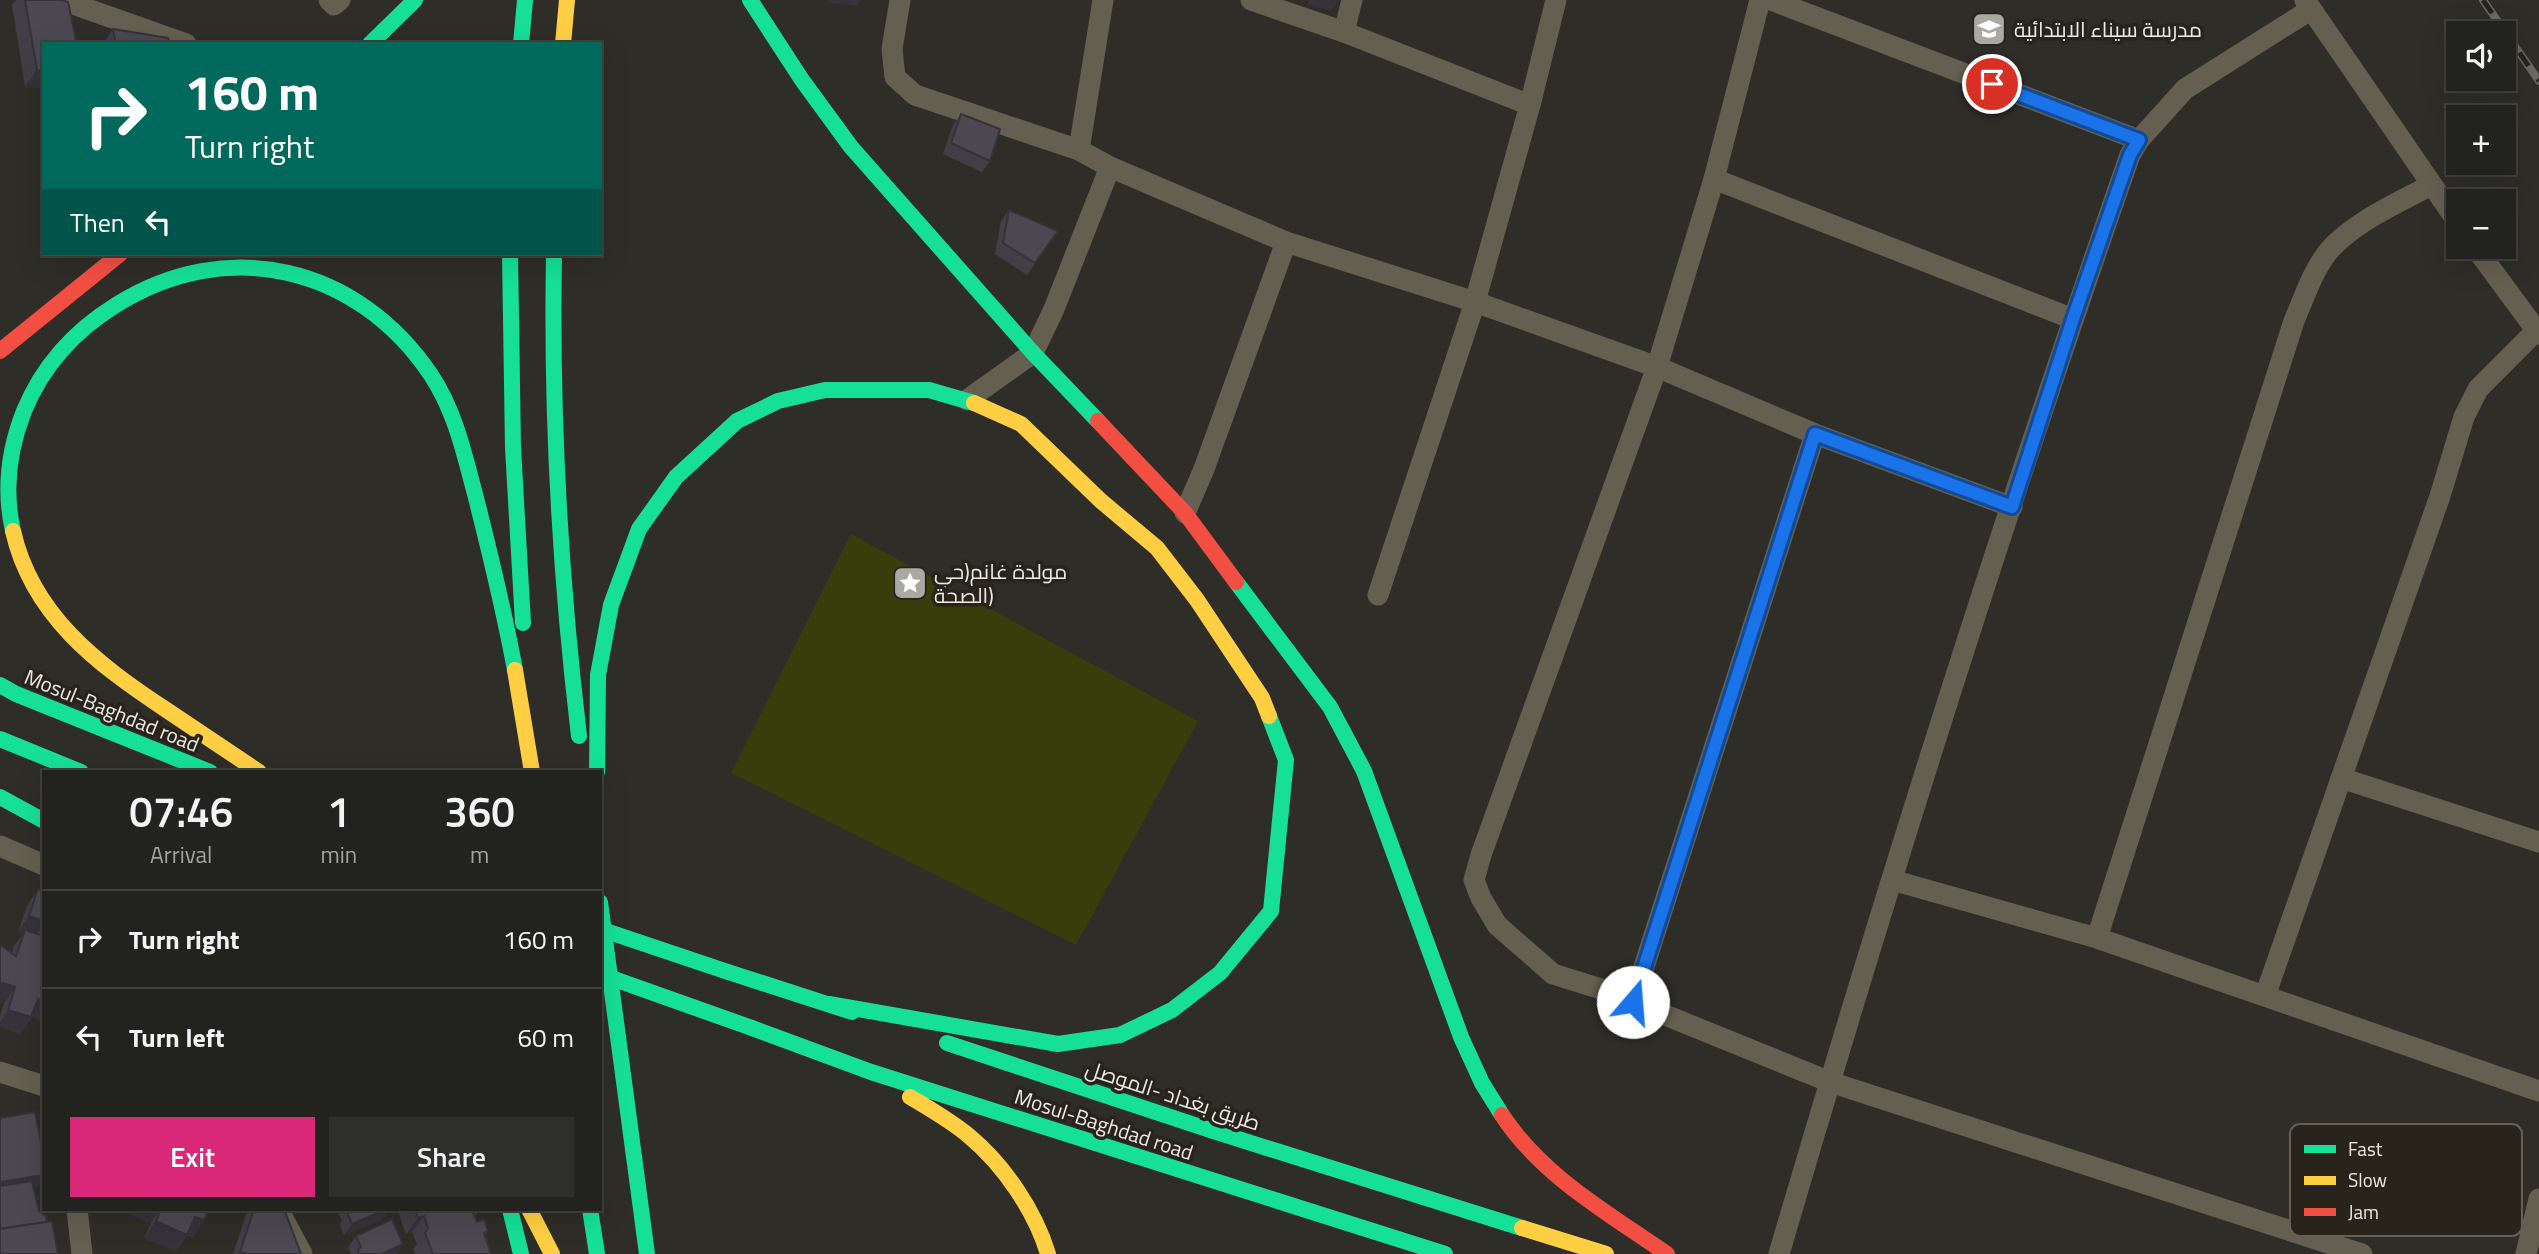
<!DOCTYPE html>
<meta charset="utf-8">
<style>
body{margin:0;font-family:"Titillium Web",Cairo,sans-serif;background:#2e2f2b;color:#f1f3f6;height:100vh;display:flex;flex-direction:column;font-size:26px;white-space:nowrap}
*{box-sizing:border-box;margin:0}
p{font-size:23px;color:#a2a4a4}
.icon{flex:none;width:38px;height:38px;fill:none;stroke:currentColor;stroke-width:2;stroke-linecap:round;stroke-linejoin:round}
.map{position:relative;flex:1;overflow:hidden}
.panel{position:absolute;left:42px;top:770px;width:560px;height:441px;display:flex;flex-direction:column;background:#22221e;border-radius:0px;box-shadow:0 7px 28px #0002,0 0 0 2px #3f3f3c}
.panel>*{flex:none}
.top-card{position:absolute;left:42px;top:42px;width:560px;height:214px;border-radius:0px;box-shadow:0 7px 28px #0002,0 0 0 2px #3f3f3c;background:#00695c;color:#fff;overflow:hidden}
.tools{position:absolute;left:2446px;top:21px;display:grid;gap:14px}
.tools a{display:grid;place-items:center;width:70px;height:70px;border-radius:0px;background:#22221e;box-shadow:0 7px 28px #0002,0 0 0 2px #3f3f3c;font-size:35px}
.pin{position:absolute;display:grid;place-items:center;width:60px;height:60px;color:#fff;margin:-30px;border:4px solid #fff;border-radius:50%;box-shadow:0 2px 7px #0007}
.me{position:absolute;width:77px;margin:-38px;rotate:18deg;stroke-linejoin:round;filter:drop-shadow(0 0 5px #0008)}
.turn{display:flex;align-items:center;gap:24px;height:147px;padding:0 28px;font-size:32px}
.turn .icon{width:91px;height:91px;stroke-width:2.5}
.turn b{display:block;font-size:49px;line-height:60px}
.then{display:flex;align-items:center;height:66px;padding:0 28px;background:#0003;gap:14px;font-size:26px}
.eta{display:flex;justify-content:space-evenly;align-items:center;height:119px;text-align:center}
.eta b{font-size:42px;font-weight:600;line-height:49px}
.cta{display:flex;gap:14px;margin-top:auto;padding:14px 28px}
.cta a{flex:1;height:80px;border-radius:0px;background:#db2777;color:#fff;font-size:28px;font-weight:600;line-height:80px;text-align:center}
.cta a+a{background:#2e2f2b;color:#f1f3f6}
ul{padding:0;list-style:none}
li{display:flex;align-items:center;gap:21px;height:98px;padding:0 28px;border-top:2px solid #3f3f3c}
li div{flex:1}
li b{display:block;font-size:26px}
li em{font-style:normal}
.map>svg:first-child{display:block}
.green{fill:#383e0b}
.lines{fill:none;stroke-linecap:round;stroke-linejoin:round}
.street{stroke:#655f51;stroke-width:21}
.fast{stroke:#16e098;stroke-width:16}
.slow{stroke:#ffcf43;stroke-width:16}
.jam{stroke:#f24e42;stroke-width:16}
.rail-casing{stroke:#6a685f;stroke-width:8}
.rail{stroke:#28241b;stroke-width:5;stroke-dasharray:16;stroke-linecap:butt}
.fast-bridge{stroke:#16e098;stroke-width:16}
.wall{fill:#413e46}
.shaded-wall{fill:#353239}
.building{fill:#4c4851;stroke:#353239;stroke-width:2}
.route-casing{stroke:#114b97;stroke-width:18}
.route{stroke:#1a73e8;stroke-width:12}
.labels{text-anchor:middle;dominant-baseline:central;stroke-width:7;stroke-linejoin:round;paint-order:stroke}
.poi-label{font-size:21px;fill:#eceae3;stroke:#28241b;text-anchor:start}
.street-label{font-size:21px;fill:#eceae3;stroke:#28241b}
.key{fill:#28241b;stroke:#635f57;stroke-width:2}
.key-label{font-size:19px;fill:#eceae3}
</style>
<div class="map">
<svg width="2539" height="1254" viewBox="0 0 2539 1254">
<rect width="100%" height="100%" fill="#2e2d28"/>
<polygon class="green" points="851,534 1198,721 1076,945 731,773"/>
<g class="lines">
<g class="street">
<polyline points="62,0 186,44"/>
<polyline points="329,0 334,5 340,0"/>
<polyline points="900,0 892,49 895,77 915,95 1079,150 1110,167 1286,242 1475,302 1657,367 1815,434 2012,507"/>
<polyline points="1251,0 1344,32 1530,105"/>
<polyline points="1760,0 1714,179 1657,367 1481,855 1474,880 1481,898 1497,925 1553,974 1601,989 1830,1082 2362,1254"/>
<polyline points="1771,0 2139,140"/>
<polyline points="2305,0 2459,224"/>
<polyline points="1344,32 1352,0"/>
<polyline points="1079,150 1103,0"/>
<polyline points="1714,179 2073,319"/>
<polyline points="2475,247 2539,334"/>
<polyline points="967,400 1033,353 1054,309 1110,167"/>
<polyline points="1185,513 1204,469 1286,242"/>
<polyline points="1378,595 1475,302 1530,105 1556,0"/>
<polyline points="2341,778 2539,842"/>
<polyline points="0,846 44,865"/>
<polyline points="1892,880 2097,938 2539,1091"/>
<path d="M2097 938 2294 321C2304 298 2312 273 2327 253 2351 223 2398 203 2431 185"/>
<polyline points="2265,996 2440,496 2464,417 2478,389 2536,331"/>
<polyline points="1633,1001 1815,434"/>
<polyline points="0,1072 44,1086"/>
<polyline points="77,1209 82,1254"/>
<polyline points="278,1209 302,1254"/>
<path d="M1779 1254C1887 885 2003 518 2130 155L2139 140 2185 89 2310 10"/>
<polyline points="2526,1254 2539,1199"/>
</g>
<g class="fast">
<polyline points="750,0 802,80 851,147 1033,353 1098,421"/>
<polyline points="370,44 415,0"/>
<polyline points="521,44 525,0"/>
<polyline points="510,254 513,448 523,623"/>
<path d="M554 254C551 416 560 576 579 736"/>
<path d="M13 531C4 491 9 449 24 411 43 365 74 331 116 305 227 235 358 266 431 375 455 411 464 453 475 494 490 553 504 611 515 670"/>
<polyline points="1236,582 1330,707 1364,771 1461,1037 1482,1083 1502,1115"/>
<polyline points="0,685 16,694 210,772"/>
<polyline points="0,739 81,772"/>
<polyline points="597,772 598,675 611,605 639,529 676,477 737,421 778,401 825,390 929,390 974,403"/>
<polyline points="0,797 44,821"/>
<polyline points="600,902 647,1254"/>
<polyline points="728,972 852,1012"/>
<polyline points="829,1004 1058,1044 1120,1035 1172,1010 1220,973 1271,911 1286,760 1269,716"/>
<polyline points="752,1028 871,1072 1445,1254"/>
<polyline points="947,1043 1213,1131 1522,1228"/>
<polyline points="510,1209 521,1254"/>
<polyline points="590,1209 597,1254"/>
</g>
<g class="slow">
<polyline points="563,44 567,0"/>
<polyline points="974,403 1021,424 1101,501 1157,548 1197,600 1262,698 1269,716"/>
<path d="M13 531C32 615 97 664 165 709 196 730 228 751 259 772"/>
<polyline points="515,670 532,772"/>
<path d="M910 1097C930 1109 951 1121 969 1136 1004 1165 1035 1211 1048 1254"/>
<polyline points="529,1209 552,1254"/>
<polyline points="1522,1228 1606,1254"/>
</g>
<g class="jam">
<polyline points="0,351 120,254"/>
<polyline points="1098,421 1185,513 1236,582"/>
<path d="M1502 1115C1542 1176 1608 1213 1667 1254"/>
</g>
<g class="rail-casing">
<polyline id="rail" points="2483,0 2539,81"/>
</g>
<use href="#rail" class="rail"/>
<g class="fast-bridge">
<polyline points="600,929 728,972"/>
<polyline points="600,974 752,1028"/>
</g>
</g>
<g class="wall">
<polygon points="16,0 62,0 44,44 44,89 25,86 12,5"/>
<polygon points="113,29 171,44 103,44"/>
<polygon points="961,114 990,161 982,172 943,154 953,125"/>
<polygon points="1009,210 1058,231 1027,275 995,254 1001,221"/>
<polygon points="38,889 44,891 44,1031 40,1030 43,1021 32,1017 20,1034 0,1027 0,1016 4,1004 0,1002 0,945 12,953 14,946 23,934 18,932 27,906"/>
<polygon points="125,1209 209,1209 204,1220 193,1237 187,1235 176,1251 144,1238 151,1223 124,1212"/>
<polygon points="249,1209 284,1209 301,1254 233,1254 246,1215"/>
<polygon points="333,1209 389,1209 382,1220 344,1235 340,1225 342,1221 337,1210"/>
<polygon points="397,1209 480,1209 474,1217 477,1222 488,1231 485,1236 491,1254 415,1254 413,1250 417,1244 412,1232 406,1234"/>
<polygon points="356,1236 403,1244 396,1254 351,1254 348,1247"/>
</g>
<g class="shaded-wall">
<polygon points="828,0 861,0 856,6 826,2"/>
<polygon points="1309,0 1339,0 1331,11 1307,4"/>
<polygon points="37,70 44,71 44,89 25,86"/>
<polygon points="29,916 44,921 44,924 34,938 25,930 23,934 18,932"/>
<polygon points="0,982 15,987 4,1004 0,1002"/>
<polygon points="38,999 44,1001 43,1021 26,1015"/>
<polygon points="8,1010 31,1017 20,1034 0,1027 0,1022"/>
<polygon points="44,1175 44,1178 35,1190 0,1196 0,1182"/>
<polygon points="126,1209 160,1209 151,1223 124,1212"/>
<polygon points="389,1209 382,1220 344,1235 352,1224"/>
<polygon points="424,1216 412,1232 406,1234 418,1218"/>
<polygon points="195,1217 204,1220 193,1237 185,1234 187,1235 176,1251 144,1238 156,1221"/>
<polygon points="403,1244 396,1254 382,1254"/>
</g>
<g class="building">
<polygon points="25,0 62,0 68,2 77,44 44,44 44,71 37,70"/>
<polygon points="113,29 168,38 171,44 116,44"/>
<polygon points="961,114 1000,129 990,161 951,143"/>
<polygon points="1009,210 1058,231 1035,263 1003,243"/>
<polygon points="38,889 44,891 44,921 29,916"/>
<polygon points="44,928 44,1001 38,999 31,1017 8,1010 15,987 0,982 0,945 16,956 25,930 41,935"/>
<polygon points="35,1112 44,1160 44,1175 0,1182 0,1118"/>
<polygon points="32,1181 39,1211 46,1216 47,1222 0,1229 0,1186"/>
<polygon points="161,1209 209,1209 204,1220 195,1217 187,1235 156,1221"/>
<polygon points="254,1209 284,1209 301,1254 248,1254 240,1252"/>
<polygon points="350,1209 388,1209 352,1224 348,1214"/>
<polygon points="415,1209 480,1209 473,1213 477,1222 484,1219 488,1231 484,1233 491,1254 433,1254 425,1233 428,1228 424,1216 418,1218"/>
<polygon points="392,1219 403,1244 382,1254 359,1254 358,1250 361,1247 356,1236"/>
<polygon points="52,1221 58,1254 0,1254 0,1229"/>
</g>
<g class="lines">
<g class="route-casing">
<polyline id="route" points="1633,1002 1815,434 2012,507 2073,319 2130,155 2139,140 1992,84"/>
</g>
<use href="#route" class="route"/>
</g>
<defs>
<g id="school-square" transform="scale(1.75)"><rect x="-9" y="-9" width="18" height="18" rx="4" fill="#aaa8a2" stroke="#28241b"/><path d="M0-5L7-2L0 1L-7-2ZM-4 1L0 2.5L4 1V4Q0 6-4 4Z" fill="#fff"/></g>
<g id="sight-square" transform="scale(1.75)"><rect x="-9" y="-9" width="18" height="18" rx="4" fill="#aaa8a2" stroke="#28241b"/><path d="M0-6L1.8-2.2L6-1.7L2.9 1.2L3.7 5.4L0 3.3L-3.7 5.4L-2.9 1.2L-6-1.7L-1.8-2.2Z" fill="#fff"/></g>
</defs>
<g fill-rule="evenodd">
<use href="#school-square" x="1989" y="29"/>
<use href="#sight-square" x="910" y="583"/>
</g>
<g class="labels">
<g class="poi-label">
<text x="2014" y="29">مدرسة سيناء الابتدائية</text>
<text x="934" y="571">مولدة غانم(حي<tspan x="934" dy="24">الصحة)</tspan></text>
</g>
<g class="street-label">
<text transform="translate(112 710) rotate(22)">Mosul-Baghdad road</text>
<text transform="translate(1173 1095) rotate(18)">طريق بغداد -الموصل</text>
<text transform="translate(1104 1124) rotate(18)">Mosul-Baghdad road</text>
</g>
</g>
<rect x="2290" y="1124" width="232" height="112" rx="10" class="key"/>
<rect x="2304" y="1145" width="32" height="8" fill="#16e098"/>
<rect x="2304" y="1176" width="32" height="9" fill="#ffcf43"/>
<rect x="2304" y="1208" width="32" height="8" fill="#f24e42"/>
<g class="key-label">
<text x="2348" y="1156">Fast</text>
<text x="2348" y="1187">Slow</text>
<text x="2348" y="1219">Jam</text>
</g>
</svg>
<div class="tools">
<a><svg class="icon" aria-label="sound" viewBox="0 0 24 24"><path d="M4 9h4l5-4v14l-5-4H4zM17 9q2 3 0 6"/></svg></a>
<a>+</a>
<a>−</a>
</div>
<div class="pin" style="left:1992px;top:84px;background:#d93025"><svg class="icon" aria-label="arrive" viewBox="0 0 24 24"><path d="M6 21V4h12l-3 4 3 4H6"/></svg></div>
<svg class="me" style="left:1633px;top:1002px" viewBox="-20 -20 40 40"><circle r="19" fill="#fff"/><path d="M0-13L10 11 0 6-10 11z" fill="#1a73e8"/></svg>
<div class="top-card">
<div class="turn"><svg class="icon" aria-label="right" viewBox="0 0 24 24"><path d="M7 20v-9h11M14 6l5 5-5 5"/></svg><div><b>160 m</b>Turn right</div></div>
<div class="then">Then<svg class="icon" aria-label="left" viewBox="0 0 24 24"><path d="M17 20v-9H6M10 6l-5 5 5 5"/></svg></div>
</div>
<section class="panel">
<div class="eta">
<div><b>07:46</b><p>Arrival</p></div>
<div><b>1</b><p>min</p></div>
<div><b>360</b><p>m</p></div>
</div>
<ul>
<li><svg class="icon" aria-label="right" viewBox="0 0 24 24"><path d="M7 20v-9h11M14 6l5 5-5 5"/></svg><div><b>Turn right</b></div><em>160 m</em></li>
<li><svg class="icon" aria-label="left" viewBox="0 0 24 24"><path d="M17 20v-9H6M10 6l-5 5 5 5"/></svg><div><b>Turn left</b></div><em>60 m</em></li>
</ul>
<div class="cta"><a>Exit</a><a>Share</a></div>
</section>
</div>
